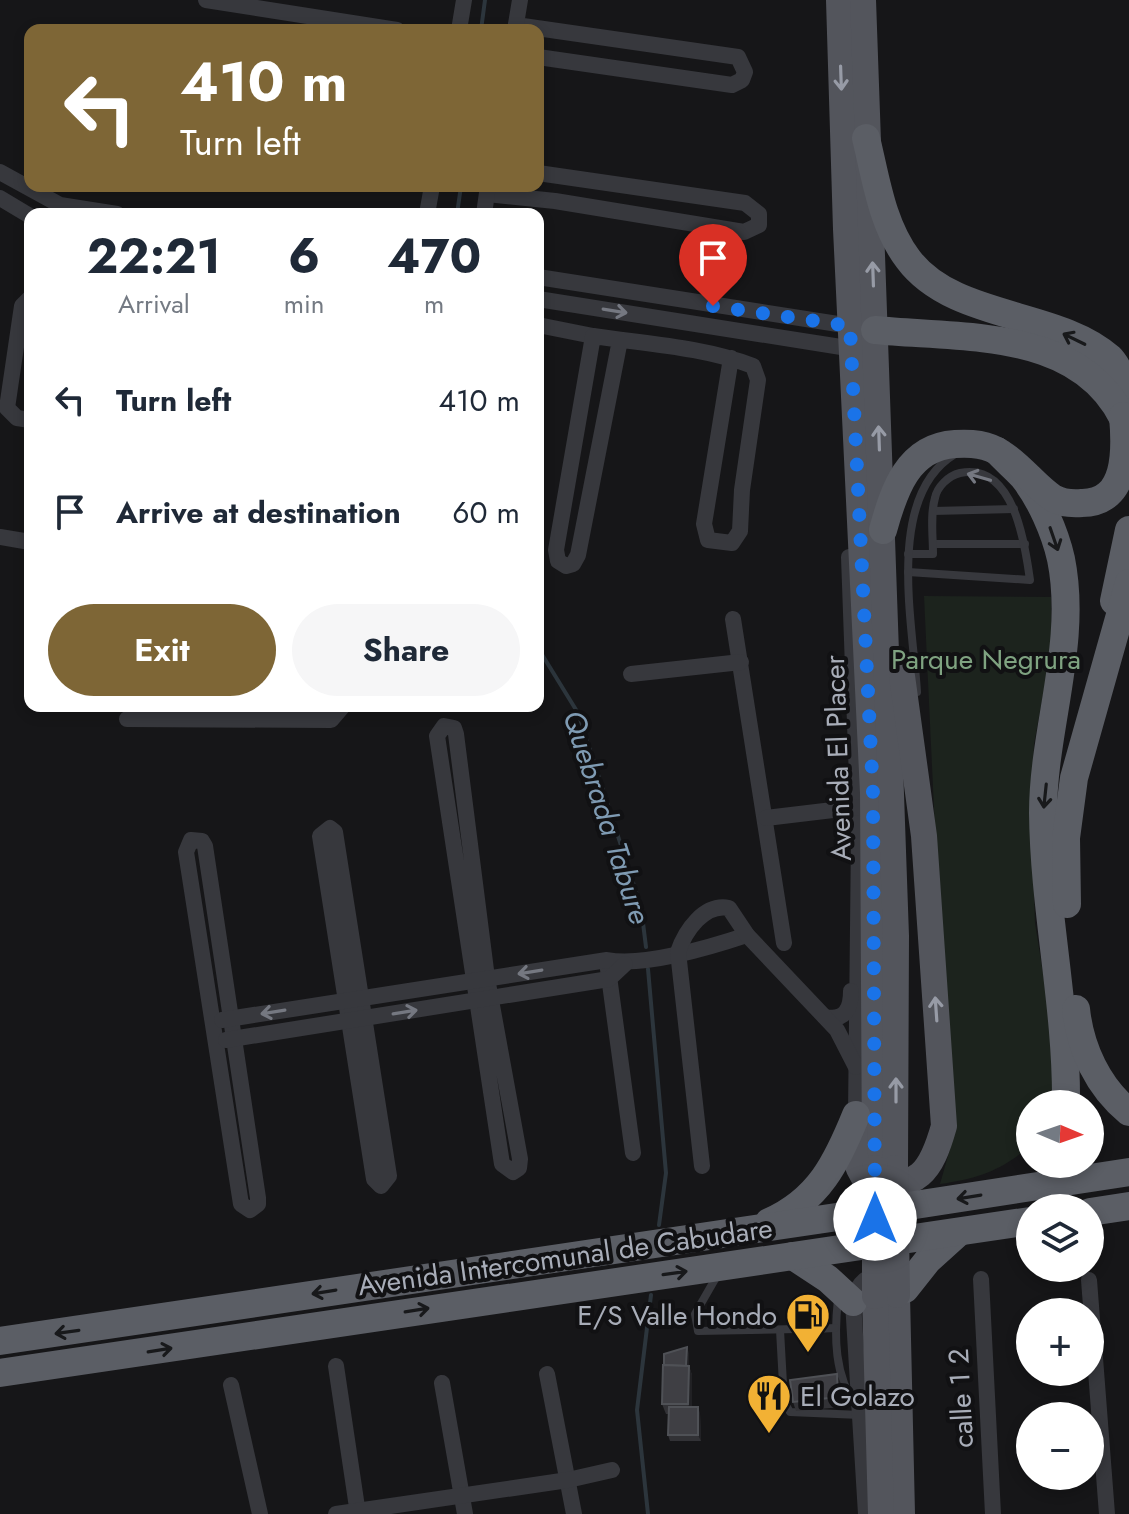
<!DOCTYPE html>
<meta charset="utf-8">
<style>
body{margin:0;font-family:Jost,sans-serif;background:#f6f6f7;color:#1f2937;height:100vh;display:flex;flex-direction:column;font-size:30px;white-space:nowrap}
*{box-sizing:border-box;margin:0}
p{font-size:26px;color:#747a83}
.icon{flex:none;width:44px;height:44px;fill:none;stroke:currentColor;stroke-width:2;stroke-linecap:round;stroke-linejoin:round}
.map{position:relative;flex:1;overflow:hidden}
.details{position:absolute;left:24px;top:208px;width:520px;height:504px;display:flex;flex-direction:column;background:#fff;border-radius:16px;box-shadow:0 4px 12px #0003}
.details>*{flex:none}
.hud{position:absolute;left:24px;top:24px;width:520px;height:168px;border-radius:16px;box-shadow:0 4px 12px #0003;background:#7e6636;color:#fff;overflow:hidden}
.needle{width:52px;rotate:92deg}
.fabs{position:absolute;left:1016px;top:1090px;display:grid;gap:16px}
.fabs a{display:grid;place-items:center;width:88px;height:88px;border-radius:50%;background:#fff;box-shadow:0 4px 12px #0003;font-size:40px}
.pin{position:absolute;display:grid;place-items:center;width:68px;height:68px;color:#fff;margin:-82px -34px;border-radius:50% 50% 50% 0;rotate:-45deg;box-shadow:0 0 8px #0007}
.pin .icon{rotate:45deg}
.me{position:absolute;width:88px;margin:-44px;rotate:0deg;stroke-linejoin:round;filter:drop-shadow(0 0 6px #0008)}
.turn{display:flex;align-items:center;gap:28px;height:168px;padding:0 24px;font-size:36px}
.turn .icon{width:104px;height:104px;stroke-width:2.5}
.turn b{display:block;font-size:56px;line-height:68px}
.eta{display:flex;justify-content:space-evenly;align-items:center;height:136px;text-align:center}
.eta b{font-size:48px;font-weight:700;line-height:56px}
.primary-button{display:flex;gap:16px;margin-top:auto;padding:16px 24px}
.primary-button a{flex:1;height:92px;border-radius:48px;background:#7e6636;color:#fff;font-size:32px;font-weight:700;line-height:92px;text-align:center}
.primary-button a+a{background:#f6f6f7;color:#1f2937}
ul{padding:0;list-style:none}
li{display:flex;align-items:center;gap:24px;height:112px;padding:0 24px}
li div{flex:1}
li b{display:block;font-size:30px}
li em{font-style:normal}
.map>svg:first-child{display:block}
.park{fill:#1c231d}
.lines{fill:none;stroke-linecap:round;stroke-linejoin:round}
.stream{stroke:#2c353c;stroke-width:4}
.service{stroke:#37383d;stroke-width:8}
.minor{stroke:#37383d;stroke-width:16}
.primary{stroke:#53555c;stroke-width:26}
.trunk{stroke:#5b5e65;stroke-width:28}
.primary-bridge{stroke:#53555c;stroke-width:26}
.wall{fill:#323236}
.shaded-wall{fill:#212124}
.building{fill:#3f3f44;stroke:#4f5156;stroke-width:2}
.oneway{stroke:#979ba6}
.oneway2{stroke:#757881}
.oneway3{stroke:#18191b}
.route{stroke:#1a73e8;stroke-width:14;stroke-dasharray:0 25.2}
.labels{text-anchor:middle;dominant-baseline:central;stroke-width:8;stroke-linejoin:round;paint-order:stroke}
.park-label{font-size:28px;fill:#7fa381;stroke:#111113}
.street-label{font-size:28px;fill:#a8adb8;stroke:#111113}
.poi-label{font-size:28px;fill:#a8adb8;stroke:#111113;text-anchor:end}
.water-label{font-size:30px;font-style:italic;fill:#7f9bb3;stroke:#111113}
</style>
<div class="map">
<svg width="1129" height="1514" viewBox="0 0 1129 1514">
<rect width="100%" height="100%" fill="#161618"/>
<path class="park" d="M924 596 1051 597 1052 646 1034 744 1031 805 1035 923 1056 1055 1050 1104H1030V1146C1000 1171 979 1178 940 1184L950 1149Z"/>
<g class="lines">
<g class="stream">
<polyline points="481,30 485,0"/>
<polyline points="457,214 461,186"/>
<polyline points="538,648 578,713 641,907 646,947"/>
<polyline points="648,969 666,1173 659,1225"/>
<polyline points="648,1514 637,1410 651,1295"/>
</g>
<g class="service">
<polyline points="933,511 1014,509"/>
<polyline points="933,544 1025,544"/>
<path d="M908 572 1030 580C1025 544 1014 462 960 473 948 476 937 487 935 498 930 515 933 536 933 554H908"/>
<path d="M917 692C913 623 885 496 955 454"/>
<polyline points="718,1274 695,1314 698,1331 797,1329"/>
<path d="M838 1299C834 1336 834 1376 857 1408"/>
<polyline points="815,1329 835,1328"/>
<polyline points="780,1330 784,1402 790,1412 860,1415"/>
</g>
<g class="minor">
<polyline points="206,0 397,30"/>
<polyline points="516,25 738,57 745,72 742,80 732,85 538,57"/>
<polyline points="459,30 464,0"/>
<polyline points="515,30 520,0"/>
<polyline points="0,172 60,205 117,214"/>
<polyline points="487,194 555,201 744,232 759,225 759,214 745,203 538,173"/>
<polyline points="0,198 30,216"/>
<polyline points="427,214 432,186"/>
<polyline points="484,214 488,186"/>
<polyline points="538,277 857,327"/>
<polyline points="30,298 22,306 7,408 17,418 30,420"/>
<polyline points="538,299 860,350"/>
<polyline points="538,325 593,336"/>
<path d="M620 340 578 555 573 564 566 566 558 561 556 550 593 336C646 344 703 347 753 366L758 380 742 490 740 531 732 543 708 540 704 524 731 358"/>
<polyline points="0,537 30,542"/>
<polyline points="849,557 859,834 856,1115"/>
<polyline points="733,619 784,943"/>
<polyline points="631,674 741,662"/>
<polyline points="127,719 331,720 343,706"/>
<polygon points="444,726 454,728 456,734 487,978 520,1159 519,1168 513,1172 502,1164 437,736"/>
<polyline points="766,818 858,807"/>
<polygon points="330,828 335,832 389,1176 381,1186 374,1179 320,836"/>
<polygon points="191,840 202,841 205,846 258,1198 258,1204 250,1210 241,1204 186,852"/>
<polyline points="608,969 633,1153"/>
<path d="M825 1017C845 1021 851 1009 851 991"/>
<path d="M222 1020 607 960C643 967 711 947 747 935"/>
<polyline points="226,1040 609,979 625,964"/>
<path d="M702 1166 678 952C685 931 704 903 729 908L747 935 837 1030 856 1067"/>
<polyline points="981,1279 993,1514"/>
<polyline points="1089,1280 1107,1514"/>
<polyline points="336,1366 358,1514"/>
<polyline points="547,1374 574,1514"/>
<polyline points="442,1383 465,1514"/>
<polyline points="231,1385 260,1514"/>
<polyline points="336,1514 568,1480 612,1470"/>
<path d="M866 1514 853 1302C857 1286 862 1279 878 1273"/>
</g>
<g class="primary">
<polyline points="839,0 846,229 873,793 875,1168"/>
<polyline points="863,0 896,936 895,1168"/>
<path d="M855 1122C853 1147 852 1163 868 1183 919 1190 931 1172 944 1126L924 836 902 676"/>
<polyline points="897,1295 902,1514"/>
<polyline points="875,1296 881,1514"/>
</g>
<g class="trunk">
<path d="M866 138C876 179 882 225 908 259 953 320 1058 311 1110 358 1118 366 1123 380 1129 390"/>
<path d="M875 330C966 339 1090 327 1129 432"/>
<path d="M997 451C1005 460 1015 468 1023 477 1040 498 1055 532 1061 559 1078 643 1043 729 1043 813 1044 910 1067 1007 1066 1104"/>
<path d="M883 530C894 490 908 447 955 444 972 443 987 444 1002 454 1021 466 1036 487 1053 498 1062 503 1071 504 1082 503 1128 503 1126 449 1123 416"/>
<polyline points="1114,601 1129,530"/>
<polyline points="1067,904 1066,838 1074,778 1129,583"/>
<path d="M1076 1009C1080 1048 1098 1087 1129 1112"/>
<polyline points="1090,1212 1129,1206"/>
<path d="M769 1222C819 1200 837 1162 856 1115"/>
<polyline points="793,1256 828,1279 853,1302"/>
<polyline points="905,1289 928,1260 959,1232"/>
<path d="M0 1341C376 1285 753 1231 1129 1172"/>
<polyline points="0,1373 1030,1221"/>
</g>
<g class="primary-bridge">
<polyline points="895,1168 897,1295"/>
<polyline points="875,1296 875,1168"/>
</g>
</g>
<g class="wall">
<polygon points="689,1353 689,1366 692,1375 692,1407 700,1413 701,1441 670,1441 668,1435 668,1414 666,1414 662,1404 664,1365"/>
<polygon points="841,1384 842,1407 796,1411 793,1402"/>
</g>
<g class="shaded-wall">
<polygon points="687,1347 689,1353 689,1366 692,1375 692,1413 688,1404 686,1369"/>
<polygon points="837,1374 841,1384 842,1407 838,1397"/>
<polygon points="698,1407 700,1413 701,1441 698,1435"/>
</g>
<g class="building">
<polygon points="687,1347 686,1366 664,1365 664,1354"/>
<polygon points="663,1365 689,1366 688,1404 662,1404"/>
<polygon points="837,1374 838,1397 793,1402 790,1380"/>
<polygon points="669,1407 698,1407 698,1435 668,1435"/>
</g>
<defs><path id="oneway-shaft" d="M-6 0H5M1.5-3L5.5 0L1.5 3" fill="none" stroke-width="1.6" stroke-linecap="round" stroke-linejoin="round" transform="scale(2)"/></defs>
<g class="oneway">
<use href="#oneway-shaft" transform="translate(841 78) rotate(88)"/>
<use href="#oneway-shaft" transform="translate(873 274) rotate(-92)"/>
<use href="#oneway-shaft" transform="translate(879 438) rotate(-92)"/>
<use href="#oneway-shaft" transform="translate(936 1009) rotate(-94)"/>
<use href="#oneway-shaft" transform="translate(896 1090) rotate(-90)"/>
</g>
<g class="oneway2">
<use href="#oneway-shaft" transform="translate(615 311) rotate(9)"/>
<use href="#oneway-shaft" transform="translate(979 477) rotate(-164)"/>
<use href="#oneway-shaft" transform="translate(530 972) rotate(171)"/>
<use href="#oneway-shaft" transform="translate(273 1012) rotate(171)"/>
<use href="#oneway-shaft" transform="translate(405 1012) rotate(-9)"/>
</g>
<g class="oneway3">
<use href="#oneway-shaft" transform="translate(1074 339) rotate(-154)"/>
<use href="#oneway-shaft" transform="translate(1054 539) rotate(71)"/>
<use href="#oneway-shaft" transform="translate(1045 796) rotate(96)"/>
<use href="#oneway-shaft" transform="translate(969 1197) rotate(171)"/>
<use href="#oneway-shaft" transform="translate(675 1273) rotate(-8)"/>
<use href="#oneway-shaft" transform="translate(324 1292) rotate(171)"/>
<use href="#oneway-shaft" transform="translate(417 1310) rotate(-9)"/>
<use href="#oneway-shaft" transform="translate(67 1332) rotate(172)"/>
<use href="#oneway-shaft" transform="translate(160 1350) rotate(-9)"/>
</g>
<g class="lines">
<polyline class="route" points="713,306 850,326 873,793 875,1219"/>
</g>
<defs>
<g id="fuel-pin" transform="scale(2.3)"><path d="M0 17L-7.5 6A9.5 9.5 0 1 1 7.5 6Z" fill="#f2b134" stroke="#111113"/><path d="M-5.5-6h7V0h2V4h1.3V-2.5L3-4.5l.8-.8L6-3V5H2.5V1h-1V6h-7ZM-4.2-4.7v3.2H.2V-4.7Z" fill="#111"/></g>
<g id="restaurant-pin" transform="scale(2.3)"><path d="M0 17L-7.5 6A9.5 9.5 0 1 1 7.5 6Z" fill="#f2b134" stroke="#111113"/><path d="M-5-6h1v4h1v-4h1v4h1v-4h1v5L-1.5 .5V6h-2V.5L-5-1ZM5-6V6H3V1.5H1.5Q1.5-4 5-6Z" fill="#111"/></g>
</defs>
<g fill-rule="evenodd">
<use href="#fuel-pin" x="808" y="1315"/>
<use href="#restaurant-pin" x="769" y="1396"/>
</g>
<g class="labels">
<g class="park-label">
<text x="986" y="659">Parque Negrura</text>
</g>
<g class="street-label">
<text transform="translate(838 758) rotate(-92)">Avenida El Placer</text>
<text transform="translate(565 1257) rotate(-8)">Avenida Intercomunal de Cabudare</text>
<text transform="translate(961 1398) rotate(-93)">calle 1 2</text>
</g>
<g class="poi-label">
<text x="777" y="1315">E/S Valle Hondo</text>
<text x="800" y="1396" text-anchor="start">El Golazo</text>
</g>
<g class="water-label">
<text transform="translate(607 817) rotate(72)">Quebrada Tabure</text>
</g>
</g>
</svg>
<div class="fabs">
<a><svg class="needle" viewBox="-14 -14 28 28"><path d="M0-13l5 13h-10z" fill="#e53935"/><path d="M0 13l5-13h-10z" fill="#747a83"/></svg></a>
<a><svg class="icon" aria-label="layers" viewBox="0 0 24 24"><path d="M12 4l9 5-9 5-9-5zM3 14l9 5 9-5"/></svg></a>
<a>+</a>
<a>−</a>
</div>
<div class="pin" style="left:713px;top:306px;background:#d93025"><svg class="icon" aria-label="arrive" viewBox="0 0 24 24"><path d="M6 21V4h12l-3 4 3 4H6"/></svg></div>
<svg class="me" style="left:875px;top:1219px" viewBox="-20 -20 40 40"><circle r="19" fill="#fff"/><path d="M0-13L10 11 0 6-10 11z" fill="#1a73e8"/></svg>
<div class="hud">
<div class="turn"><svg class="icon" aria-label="left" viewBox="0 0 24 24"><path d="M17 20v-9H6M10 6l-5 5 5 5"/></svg><div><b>410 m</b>Turn left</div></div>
</div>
<section class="details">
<div class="eta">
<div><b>22:21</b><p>Arrival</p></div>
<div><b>6</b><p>min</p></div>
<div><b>470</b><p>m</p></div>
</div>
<ul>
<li><svg class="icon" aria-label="left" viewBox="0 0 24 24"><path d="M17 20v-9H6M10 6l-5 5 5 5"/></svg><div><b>Turn left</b></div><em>410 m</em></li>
<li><svg class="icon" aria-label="arrive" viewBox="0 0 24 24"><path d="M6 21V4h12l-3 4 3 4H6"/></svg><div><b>Arrive at destination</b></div><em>60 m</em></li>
</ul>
<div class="primary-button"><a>Exit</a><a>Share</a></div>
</section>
</div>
